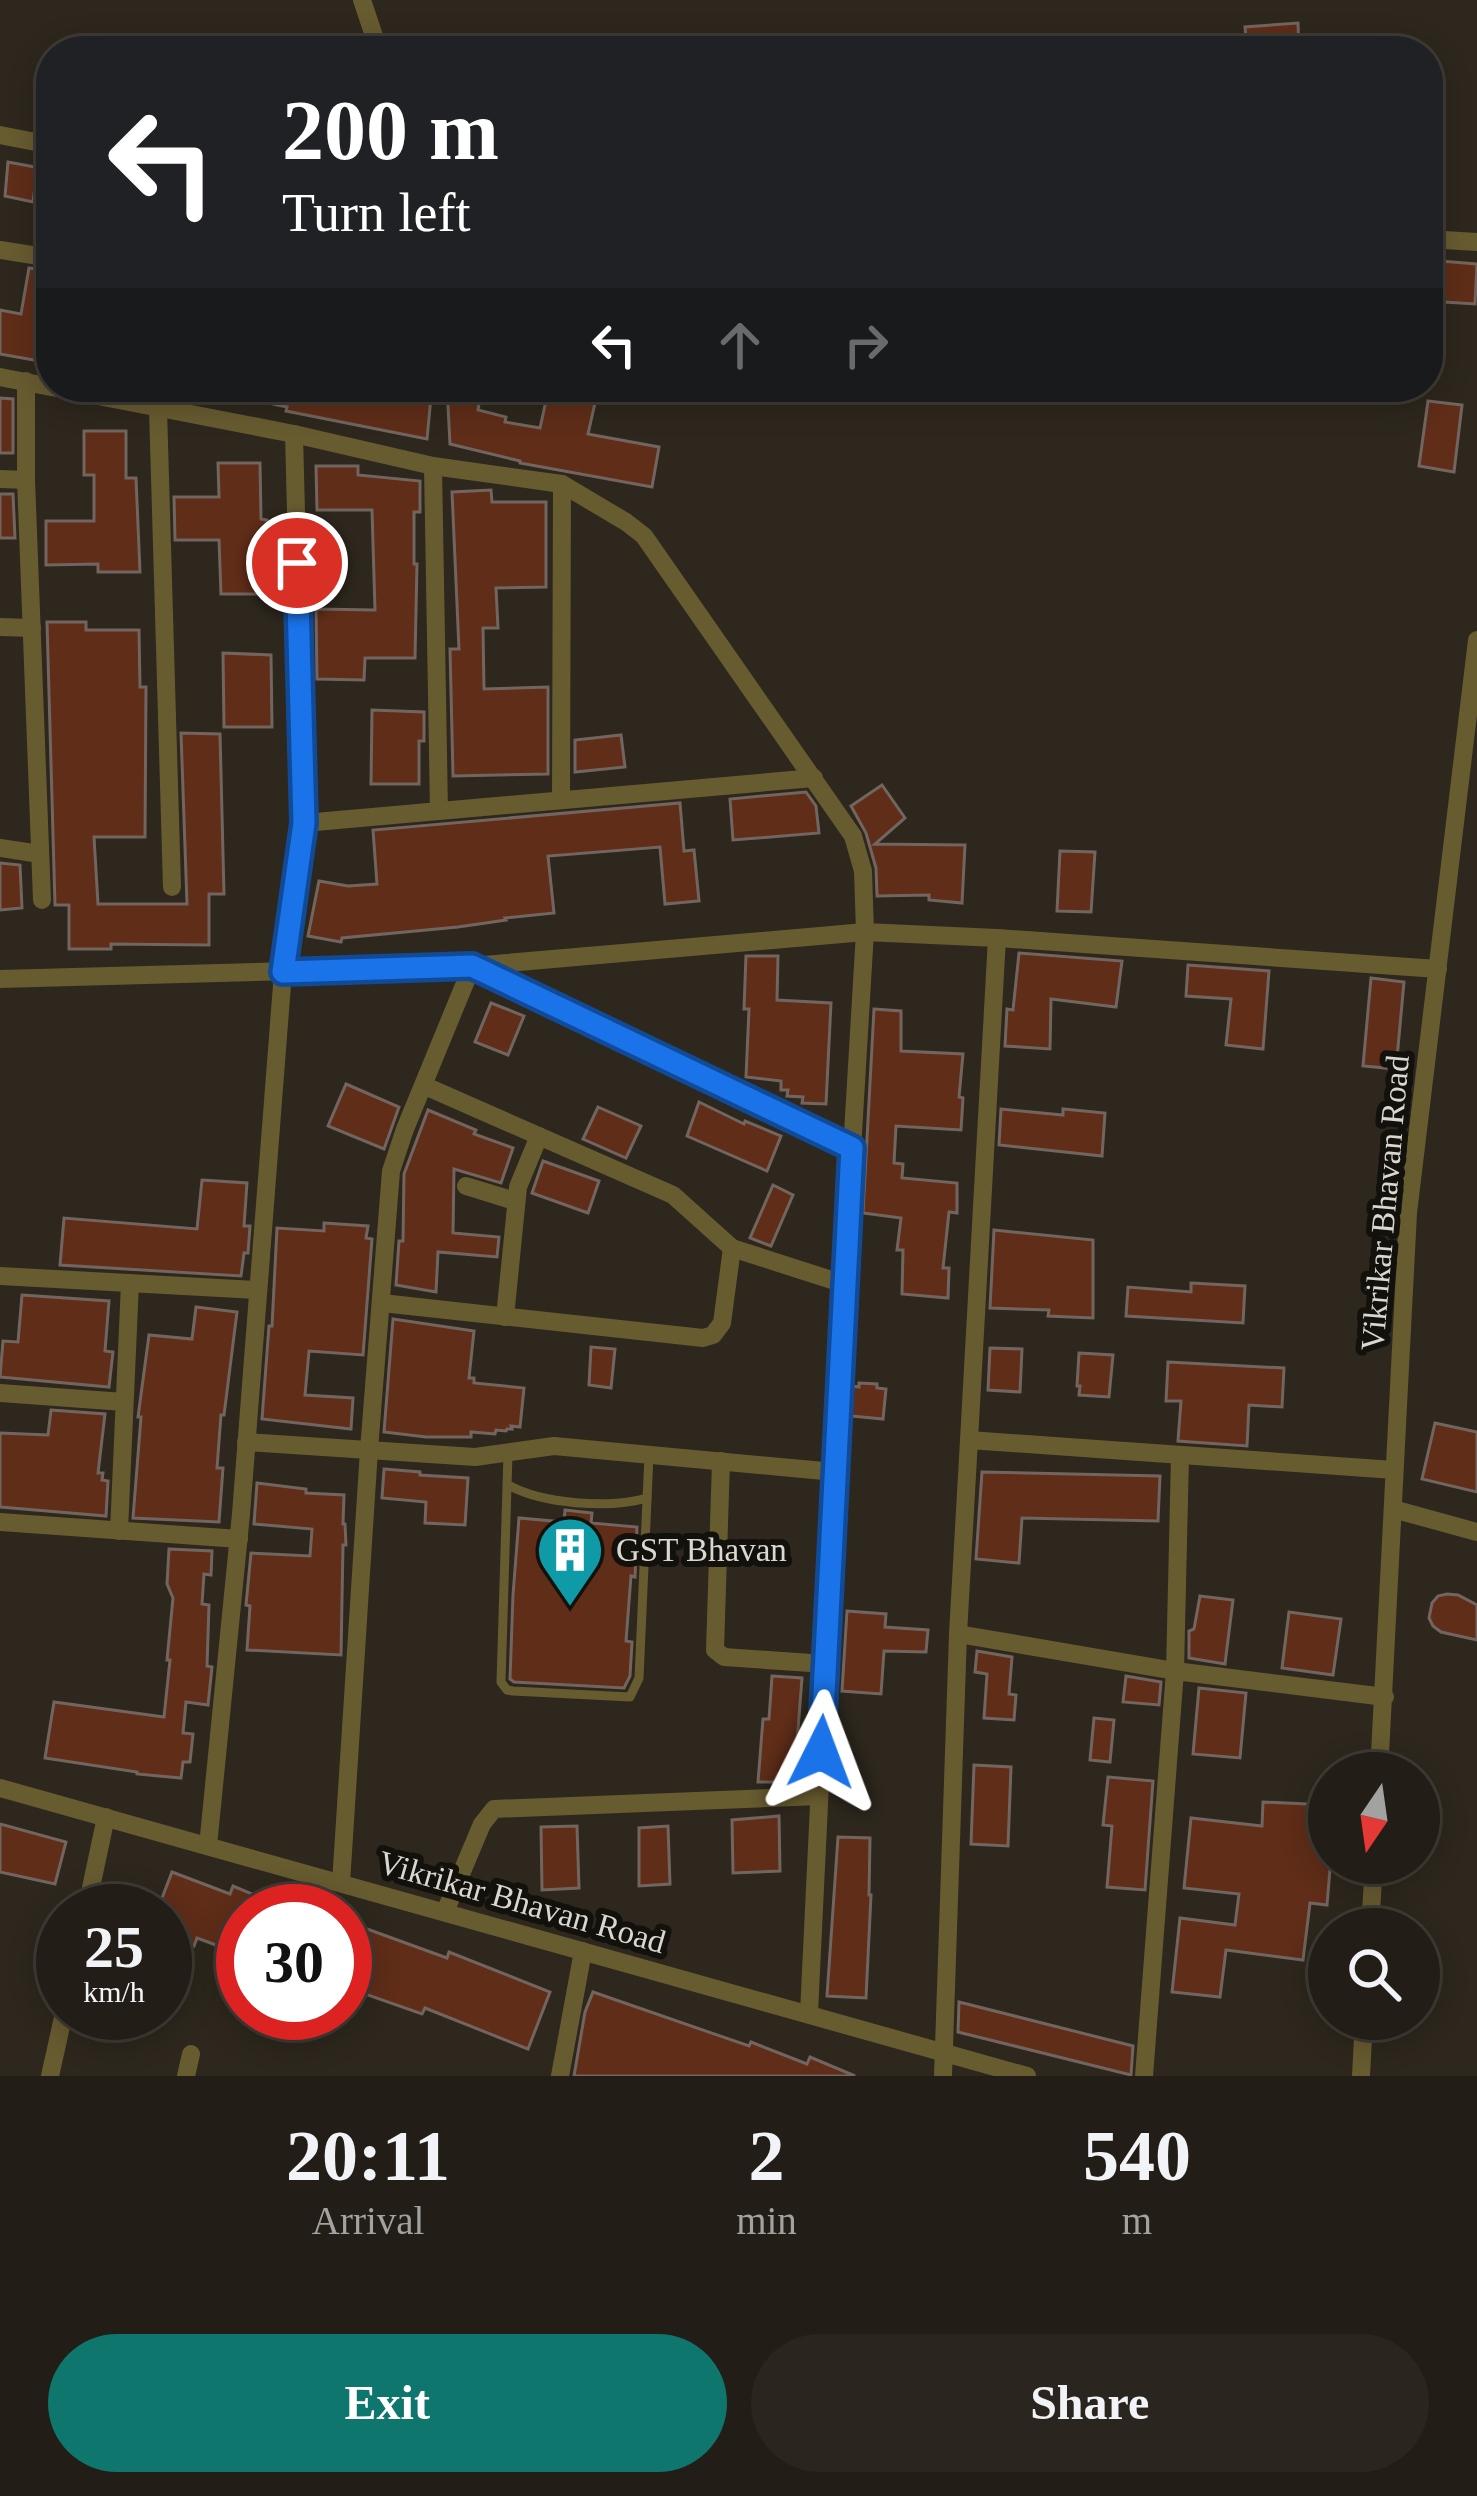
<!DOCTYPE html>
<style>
body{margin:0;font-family:"Times New Roman",serif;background:#2a261f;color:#f1f3f6;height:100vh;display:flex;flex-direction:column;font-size:45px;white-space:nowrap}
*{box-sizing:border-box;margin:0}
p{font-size:39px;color:#a2a2a1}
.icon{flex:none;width:66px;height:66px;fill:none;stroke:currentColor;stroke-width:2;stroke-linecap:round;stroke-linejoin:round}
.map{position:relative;height:2076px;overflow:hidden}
.panel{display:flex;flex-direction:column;background:#221d16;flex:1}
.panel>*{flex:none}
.hud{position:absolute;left:36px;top:36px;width:1407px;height:366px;border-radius:48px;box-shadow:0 6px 30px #0003,0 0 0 3px #3f3b35;background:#202124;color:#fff;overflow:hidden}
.needle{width:78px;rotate:193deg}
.fabs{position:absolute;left:1308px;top:1752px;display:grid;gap:24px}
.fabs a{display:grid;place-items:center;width:132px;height:132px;border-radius:50%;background:#221d16;box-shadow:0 6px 30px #0003,0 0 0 3px #3f3b35;font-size:60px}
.speed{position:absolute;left:36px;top:1884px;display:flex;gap:24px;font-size:60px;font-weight:700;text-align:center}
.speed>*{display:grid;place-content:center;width:156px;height:156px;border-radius:50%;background:#221d16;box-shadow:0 6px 30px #0003,0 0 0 3px #3f3b35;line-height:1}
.speed small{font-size:30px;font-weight:400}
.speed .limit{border:18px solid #d22;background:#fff;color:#111}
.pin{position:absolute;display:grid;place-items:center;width:102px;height:102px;color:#fff;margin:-51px;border:6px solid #fff;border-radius:50%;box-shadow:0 3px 12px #0007}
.me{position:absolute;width:132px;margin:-66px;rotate:3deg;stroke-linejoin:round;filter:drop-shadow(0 0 9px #0008)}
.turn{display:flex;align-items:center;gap:42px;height:252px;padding:0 48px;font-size:54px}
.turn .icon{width:156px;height:156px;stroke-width:2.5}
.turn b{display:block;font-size:84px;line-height:102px}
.lanes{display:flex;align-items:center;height:114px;padding:0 48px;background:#0003;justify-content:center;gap:60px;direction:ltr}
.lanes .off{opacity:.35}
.eta{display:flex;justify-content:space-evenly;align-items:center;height:204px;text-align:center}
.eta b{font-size:72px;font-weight:600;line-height:84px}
.button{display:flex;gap:24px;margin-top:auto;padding:24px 48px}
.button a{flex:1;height:138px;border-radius:72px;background:#0f766e;color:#fff;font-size:48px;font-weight:600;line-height:138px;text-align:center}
.button a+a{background:#2a261f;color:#f1f3f6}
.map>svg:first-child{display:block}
.building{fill:#5f2d18;stroke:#72655f;stroke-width:3}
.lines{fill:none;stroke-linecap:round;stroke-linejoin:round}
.service{stroke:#675b30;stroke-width:9}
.minor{stroke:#675b30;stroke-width:18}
.route-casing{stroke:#114b97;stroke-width:30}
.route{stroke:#1a73e8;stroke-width:21}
.labels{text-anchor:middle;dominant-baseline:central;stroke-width:12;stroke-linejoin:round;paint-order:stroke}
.street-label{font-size:33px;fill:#dad7d0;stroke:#13110c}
.poi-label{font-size:33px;fill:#dad7d0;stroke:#13110c;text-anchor:start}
</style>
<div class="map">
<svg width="1477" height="2076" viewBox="0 0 1477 2076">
<rect width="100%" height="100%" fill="#2d271d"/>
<g class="building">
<polygon points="1298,23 1299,51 1247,51 1245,27"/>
<polygon points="8,162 51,170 51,197 34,194 33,202 5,196"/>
<polygon points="1428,260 1477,264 1475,304 1428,301"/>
<polygon points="29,268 51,271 51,330 45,362 0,354 0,310 21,314"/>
<polygon points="228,387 432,387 427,439 286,411 287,407 227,394"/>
<polygon points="447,387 482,387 478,410 506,417 505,422 540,428 549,387 597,394 588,434 659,447 652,487 520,463 520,461 450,444"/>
<polygon points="0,398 13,399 13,453 0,453"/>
<polygon points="1428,401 1462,405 1454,472 1419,466"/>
<polygon points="84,431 126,431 126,478 136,478 140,572 98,572 98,564 46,565 46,521 94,521 94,475 84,475"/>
<polygon points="218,463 260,463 261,519 267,520 269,594 221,594 219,540 175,540 174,497 219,497"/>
<polygon points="316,466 358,466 358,475 420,481 420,512 414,512 414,564 417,564 415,658 365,658 364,680 317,679 316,609 375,610 372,510 317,510"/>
<polygon points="491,490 492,502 546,502 546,587 496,588 498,628 483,628 484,689 548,687 548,774 453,776 450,649 459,649 452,492"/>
<polygon points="0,494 13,494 15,538 0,538"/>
<polygon points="47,622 86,622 86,630 139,630 140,687 146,687 145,837 94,837 98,904 187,904 181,733 220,734 224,894 209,894 209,945 111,944 111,949 69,949 69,905 55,905"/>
<polygon points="223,653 271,655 272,727 224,727"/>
<polygon points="372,710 424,712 424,741 419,741 419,784 371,784"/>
<polygon points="621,735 625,767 575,772 575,740"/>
<polygon points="882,785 905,818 875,844 965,845 962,903 929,900 929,895 877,896 876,868 866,833 851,806"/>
<polygon points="806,792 816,806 819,833 733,840 730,799"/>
<polygon points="680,803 684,851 694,850 699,901 665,904 660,847 548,856 554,913 505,918 506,920 458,927 342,938 341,942 308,936 319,881 348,886 377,884 373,830"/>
<polygon points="1060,851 1095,852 1091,912 1057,911"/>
<polygon points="0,863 20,865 22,908 0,910"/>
<polygon points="1019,953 1122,961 1116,1007 1051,999 1050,1049 1005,1046 1007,1009 1013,1010"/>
<polygon points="746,956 778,956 777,1000 831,1003 826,1104 802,1103 803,1097 787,1096 788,1090 781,1090 781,1081 746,1077 749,1009 744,1009"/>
<polygon points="1188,965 1269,971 1263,1049 1226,1045 1231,999 1186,996"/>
<polygon points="1371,978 1404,982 1396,1069 1363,1066"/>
<polygon points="491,1003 524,1016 508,1055 475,1042"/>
<polygon points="874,1009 901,1011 901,1051 963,1054 959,1097 963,1098 961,1130 896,1126 894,1163 903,1164 902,1178 957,1183 957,1213 949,1212 943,1268 949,1268 948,1298 902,1294 903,1250 897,1250 901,1218 863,1213"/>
<polygon points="346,1084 399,1107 384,1149 328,1126"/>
<polygon points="699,1102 744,1124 745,1121 781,1136 767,1171 687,1136"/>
<polygon points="598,1107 641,1126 626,1158 583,1139"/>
<polygon points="1001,1109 1063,1115 1063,1109 1105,1113 1102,1156 999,1145"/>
<polygon points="428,1110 476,1130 474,1134 513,1148 501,1183 454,1169 453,1233 499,1237 497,1257 438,1252 436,1292 396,1285 399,1241 403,1241 404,1174"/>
<polygon points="543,1161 599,1181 588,1213 532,1193"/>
<polygon points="202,1180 247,1183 244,1226 250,1226 248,1253 244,1253 241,1276 60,1265 64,1218 197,1229"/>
<polygon points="773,1185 793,1195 771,1246 750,1238"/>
<polygon points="324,1223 368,1226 366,1238 372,1239 363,1355 309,1351 305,1395 353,1398 351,1429 262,1419 269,1326 272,1326 277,1228 324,1231"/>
<polygon points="994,1230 1093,1240 1093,1318 1048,1316 1049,1310 990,1308"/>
<polygon points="1191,1283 1245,1286 1243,1323 1126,1316 1128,1287 1191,1292"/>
<polygon points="22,1295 109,1301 105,1351 113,1352 109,1387 0,1377 3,1341 18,1342"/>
<polygon points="196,1307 237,1312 224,1415 221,1415 217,1468 223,1468 219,1522 133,1518 141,1417 138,1417 149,1335 192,1339"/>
<polygon points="393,1319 474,1331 469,1378 474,1378 474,1383 524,1388 520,1427 511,1426 512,1429 507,1429 506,1431 496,1430 495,1434 471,1432 471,1437 426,1437 384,1432"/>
<polygon points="591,1347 615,1349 611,1388 589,1385"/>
<polygon points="990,1348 1022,1349 1020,1392 988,1390"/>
<polygon points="1079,1353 1113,1355 1109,1397 1079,1395 1080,1386 1077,1386"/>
<polygon points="1168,1362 1284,1368 1282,1407 1249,1405 1247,1446 1178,1441 1181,1401 1166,1401"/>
<polygon points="859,1383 877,1384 877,1388 886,1389 883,1419 851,1416 853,1386 859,1387"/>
<polygon points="51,1410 105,1414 98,1473 103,1473 102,1480 108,1481 106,1516 0,1507 0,1433 48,1435"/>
<polygon points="1435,1423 1477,1432 1477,1492 1422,1479"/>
<polygon points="384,1469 420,1472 420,1475 468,1478 465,1525 425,1523 426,1502 382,1498"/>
<polygon points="982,1472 1160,1476 1158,1521 1022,1518 1019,1563 976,1559"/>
<polygon points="257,1483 306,1489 306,1493 344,1495 343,1524 345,1524 346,1545 343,1545 341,1655 247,1650 250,1606 246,1605 251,1553 310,1556 312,1529 254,1524"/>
<polygon points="565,1510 592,1513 591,1523 637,1527 635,1577 631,1576 626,1641 632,1642 630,1676 624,1688 514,1682 510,1679 513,1595 519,1518 564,1522"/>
<polygon points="169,1549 212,1551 211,1575 204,1574 202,1604 209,1605 207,1666 212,1667 208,1705 186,1702 183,1733 193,1734 190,1762 183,1762 181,1778 137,1774 137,1772 45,1758 54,1702 164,1717 170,1660 167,1660 173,1598 167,1584"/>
<polygon points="1447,1594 1458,1595 1477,1605 1477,1640 1441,1632 1433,1626 1429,1618 1432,1603 1438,1596"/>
<polygon points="1200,1596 1233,1600 1225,1664 1189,1658 1189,1631 1194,1629"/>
<polygon points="847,1611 886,1614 885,1627 928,1630 926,1652 884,1651 881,1694 842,1691"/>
<polygon points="1289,1612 1341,1619 1333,1675 1282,1668"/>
<polygon points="977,1651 1012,1657 1009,1694 1016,1695 1014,1720 984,1718 987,1674 975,1672"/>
<polygon points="772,1676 802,1678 794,1782 758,1782 763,1719 769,1719"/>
<polygon points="1126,1676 1161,1682 1159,1705 1123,1702"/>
<polygon points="1199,1688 1246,1693 1240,1758 1193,1754"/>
<polygon points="1094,1718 1114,1720 1110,1762 1090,1760"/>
<polygon points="974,1765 1011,1767 1008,1846 971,1844"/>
<polygon points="1108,1777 1153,1781 1145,1890 1107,1887 1112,1826 1103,1825"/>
<polygon points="1263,1802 1329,1805 1330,1869 1327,1905 1310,1903 1303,1960 1226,1950 1220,1997 1172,1992 1180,1918 1235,1925 1239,1894 1184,1888 1191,1818 1262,1826"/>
<polygon points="779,1816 780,1871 733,1873 732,1820"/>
<polygon points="0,1824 66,1842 55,1884 0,1872"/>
<polygon points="577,1826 579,1888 542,1890 541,1827"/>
<polygon points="668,1826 670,1884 639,1886 639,1828"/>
<polygon points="838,1837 870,1838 869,1895 871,1895 866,1998 827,1996"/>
<polygon points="172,1872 230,1894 233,1886 293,1911 243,1911 243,1955 197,1938 194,1946 165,1935 165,1911 157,1911"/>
<polygon points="345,1921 447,1958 449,1952 550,1992 528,2049 425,2008 422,2014 345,1987"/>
<polygon points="593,1992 749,2046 751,2042 807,2064 810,2057 855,2076 574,2076 585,2012"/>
<polygon points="959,2002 1133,2046 1131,2075 958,2032"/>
</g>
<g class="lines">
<g class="service">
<polyline points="508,1454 501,1682 507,1690 513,1691 630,1697 639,1678 649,1455"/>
<path d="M508 1485C542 1504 609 1509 647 1498"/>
</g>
<g class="minor">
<polyline points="362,0 379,51"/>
<polyline points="0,135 51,145"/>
<polyline points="1428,239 1477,242"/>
<polyline points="0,250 51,258"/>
<polyline points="0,377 51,387"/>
<polyline points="26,381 26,480 42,900"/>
<polyline points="52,387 294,434 433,466 562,484 626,522 644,536 853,836 863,871 865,932 844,1284 809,2013"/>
<polyline points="158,409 172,887"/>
<polyline points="433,466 439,811"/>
<polyline points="0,479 26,480"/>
<polyline points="0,627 32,628"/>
<polyline points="561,800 562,484"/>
<polyline points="304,823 814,778"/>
<polyline points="0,848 40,854"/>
<polyline points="0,979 472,966 865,932 997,938 1438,969"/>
<polyline points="425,1086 673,1195 732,1248 844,1284"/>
<polyline points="466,1186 515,1201"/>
<polyline points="0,1276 258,1290"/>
<polyline points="382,1303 703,1338 713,1335 722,1323 732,1248"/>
<polyline points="505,1317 518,1187 539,1136"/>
<polyline points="0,1393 124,1402"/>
<polyline points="969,1440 997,938"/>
<polyline points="246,1442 475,1457 554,1446 835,1472"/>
<polyline points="721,1461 715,1650 724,1657 825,1664"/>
<polyline points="1393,1509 1477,1532"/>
<polyline points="0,1522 239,1539"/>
<polyline points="119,1531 130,1283"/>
<polyline points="958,1634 1175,1671 1180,1456"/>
<polyline points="1379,1773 1408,1213 1477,640"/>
<polyline points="0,1788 1027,2076"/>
<polyline points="208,1846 241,1514 283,972 304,823 294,434"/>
<polyline points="341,1883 369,1450 391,1171 405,1129 472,966 852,1148"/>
<polyline points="86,1911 106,1817"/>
<polyline points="445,1912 482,1824 494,1809 819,1796"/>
<polyline points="1370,1929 1374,1863"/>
<polyline points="50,2076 64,2013"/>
<polyline points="186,2076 191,2054"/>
<polyline points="560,2076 583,1951"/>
<polyline points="943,2076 958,1634 969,1440 1394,1470"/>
<polyline points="1144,2076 1175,1671 1385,1697"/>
<polyline points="1361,2076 1364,2019"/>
</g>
</g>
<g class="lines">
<g class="route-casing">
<polyline id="route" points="297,563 304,823 283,972 472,966 852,1148 821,1752"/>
</g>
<use href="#route" class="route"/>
</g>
<defs>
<g id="building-pin" transform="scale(3.45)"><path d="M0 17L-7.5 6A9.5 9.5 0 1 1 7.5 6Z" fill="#0f9aa8" stroke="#13110c"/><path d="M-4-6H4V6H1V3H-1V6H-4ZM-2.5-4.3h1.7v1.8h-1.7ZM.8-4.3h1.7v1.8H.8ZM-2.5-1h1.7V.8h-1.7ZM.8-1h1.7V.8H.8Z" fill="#fff"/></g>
</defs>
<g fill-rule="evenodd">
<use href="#building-pin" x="570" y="1550"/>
</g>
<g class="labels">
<g class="street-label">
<text transform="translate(1385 1203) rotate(-85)">Vikrikar Bhavan Road</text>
<text transform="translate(522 1902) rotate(16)">Vikrikar Bhavan Road</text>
</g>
<g class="poi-label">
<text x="616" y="1550">GST Bhavan</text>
</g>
</g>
</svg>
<div class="fabs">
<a><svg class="needle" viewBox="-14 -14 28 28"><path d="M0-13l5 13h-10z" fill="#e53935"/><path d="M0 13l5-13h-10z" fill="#a2a2a1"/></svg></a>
<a><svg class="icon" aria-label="search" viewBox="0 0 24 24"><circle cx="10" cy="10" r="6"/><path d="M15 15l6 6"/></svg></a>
</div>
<div class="speed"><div>25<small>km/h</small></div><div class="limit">30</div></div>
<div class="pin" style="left:297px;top:563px;background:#d93025"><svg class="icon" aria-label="arrive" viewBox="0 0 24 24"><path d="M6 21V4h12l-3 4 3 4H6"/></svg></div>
<svg class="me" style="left:821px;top:1752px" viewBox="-20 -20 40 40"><path d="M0-17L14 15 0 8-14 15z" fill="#1a73e8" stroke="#fff" stroke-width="4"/></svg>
<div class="hud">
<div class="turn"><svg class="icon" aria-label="left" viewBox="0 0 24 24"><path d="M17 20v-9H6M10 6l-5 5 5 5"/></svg><div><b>200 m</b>Turn left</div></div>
<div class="lanes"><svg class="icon" aria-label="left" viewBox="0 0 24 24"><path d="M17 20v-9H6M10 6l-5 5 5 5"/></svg><svg class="icon off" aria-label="ahead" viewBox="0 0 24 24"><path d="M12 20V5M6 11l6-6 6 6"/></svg><svg class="icon off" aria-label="right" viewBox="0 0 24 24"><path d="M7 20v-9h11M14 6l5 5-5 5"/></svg></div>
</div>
</div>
<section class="panel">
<div class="eta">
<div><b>20:11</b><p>Arrival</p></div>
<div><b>2</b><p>min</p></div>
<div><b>540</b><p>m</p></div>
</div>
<div class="button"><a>Exit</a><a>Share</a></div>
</section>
